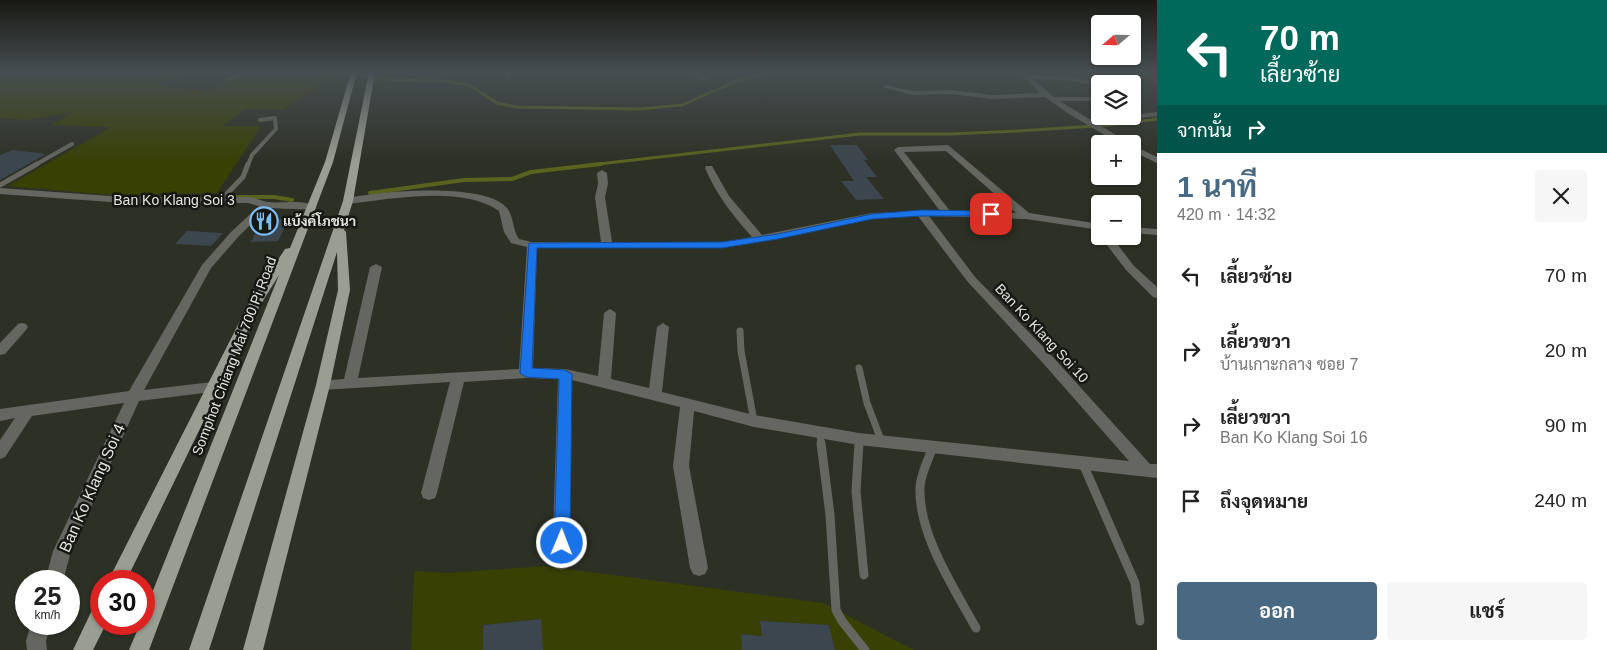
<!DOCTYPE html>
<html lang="th">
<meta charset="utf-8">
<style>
body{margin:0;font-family:Helvetica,Sarabun,sans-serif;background:#f6f6f6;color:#222;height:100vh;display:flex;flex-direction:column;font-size:19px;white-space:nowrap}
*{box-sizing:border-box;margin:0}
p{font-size:16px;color:#767676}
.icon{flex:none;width:28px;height:28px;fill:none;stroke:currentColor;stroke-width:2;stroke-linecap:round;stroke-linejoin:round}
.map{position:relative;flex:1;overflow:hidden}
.panel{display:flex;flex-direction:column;background:#fff;width:450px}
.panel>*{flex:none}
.hud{background:#00695c;color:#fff;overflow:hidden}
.needle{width:32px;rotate:250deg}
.buttons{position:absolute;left:1091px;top:15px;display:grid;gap:10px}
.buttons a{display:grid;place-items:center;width:50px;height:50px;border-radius:5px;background:#fff;box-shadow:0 1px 4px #0004;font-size:25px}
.speed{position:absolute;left:15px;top:570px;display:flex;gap:10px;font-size:25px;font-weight:700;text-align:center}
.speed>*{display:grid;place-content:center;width:65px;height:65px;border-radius:50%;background:#fff;box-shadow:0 1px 4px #0004;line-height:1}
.speed small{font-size:12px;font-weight:400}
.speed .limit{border:8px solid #d22;background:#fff;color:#111}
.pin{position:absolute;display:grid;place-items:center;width:42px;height:42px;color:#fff;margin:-21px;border-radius:10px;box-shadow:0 2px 8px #0006}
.me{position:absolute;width:55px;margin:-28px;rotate:1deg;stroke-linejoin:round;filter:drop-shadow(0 0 4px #0008)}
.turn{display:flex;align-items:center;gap:18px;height:105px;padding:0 20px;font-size:22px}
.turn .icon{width:65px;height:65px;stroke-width:2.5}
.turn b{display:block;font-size:35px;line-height:42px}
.then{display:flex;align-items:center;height:48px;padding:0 20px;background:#0003;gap:10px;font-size:19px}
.round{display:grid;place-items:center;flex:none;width:52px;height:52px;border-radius:5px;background:#f6f6f6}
.overview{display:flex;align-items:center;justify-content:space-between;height:85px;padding:0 20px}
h1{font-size:30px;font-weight:700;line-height:38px;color:#496982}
.button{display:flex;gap:10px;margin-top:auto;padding:10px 20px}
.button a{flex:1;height:58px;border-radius:5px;background:#496982;color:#fff;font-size:20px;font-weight:700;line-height:58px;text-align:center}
.button a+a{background:#f6f6f6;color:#222}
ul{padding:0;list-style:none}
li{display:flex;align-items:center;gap:15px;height:75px;padding:0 20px}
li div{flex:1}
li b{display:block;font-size:19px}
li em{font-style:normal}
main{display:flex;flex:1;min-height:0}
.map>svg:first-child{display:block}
.green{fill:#394004}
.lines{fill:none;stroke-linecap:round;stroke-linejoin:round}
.stream-far1{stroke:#5a631d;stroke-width:3}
.stream{stroke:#5a631d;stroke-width:4}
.building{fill:#3c464e}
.path{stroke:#6e7067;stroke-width:2;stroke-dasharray:2.5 2.5;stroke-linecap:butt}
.service-far3{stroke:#656660;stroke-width:4}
.service-far2{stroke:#656660;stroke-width:5}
.service-far1{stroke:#656660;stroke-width:7}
.service{stroke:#656660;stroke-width:9}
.minor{fill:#656660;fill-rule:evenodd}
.primary{fill:#9a9d92;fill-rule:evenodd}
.route{fill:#1a73e8;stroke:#114b97}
.labels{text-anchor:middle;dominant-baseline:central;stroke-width:5;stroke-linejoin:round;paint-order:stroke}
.street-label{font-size:14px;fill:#e4e5de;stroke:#161712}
.poi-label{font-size:14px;font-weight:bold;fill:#e4e5de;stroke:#161712;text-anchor:start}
.near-street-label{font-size:16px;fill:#e4e5de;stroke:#161712}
</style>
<main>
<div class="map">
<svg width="1157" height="650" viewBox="0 0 1157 650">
<rect width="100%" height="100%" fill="#2d3025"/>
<g class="green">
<polygon points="0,72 184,72 158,85 208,91 246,72 326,72 338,74 283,110 245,109 223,126 261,126 217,193 111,195 8,186 111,127 52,125 72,112 27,120 0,118"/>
<polygon points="545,566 823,603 914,650 835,650 829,625 760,621 762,636 741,634 743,650 543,650 540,619 483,625 483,650 411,650 414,571 449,573"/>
</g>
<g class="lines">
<g class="stream-far1">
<polyline points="339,72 393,80 445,81 469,85 497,103 516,107 640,109 682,105 739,80 765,72"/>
<polyline points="1140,72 1157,82"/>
<polyline points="0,74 15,72"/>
<polyline points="590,165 860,134 951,134 1018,131 1110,125 1157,119"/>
</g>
<g class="stream">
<polyline points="370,193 464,180 512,179 531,172 601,164"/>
<polyline points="219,197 274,197 292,200"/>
</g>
</g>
<g class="building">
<polygon points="830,145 857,145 868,160 864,160 877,177 866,177 884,199 856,200 841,181 854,181"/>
<polygon points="13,150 39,153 46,154 0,180 0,155"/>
<polygon points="289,219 278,241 251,242 260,222 268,222 269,220"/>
<polygon points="187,231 223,233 211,246 175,244"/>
<polygon points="541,619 543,650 483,650 483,625"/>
<polygon points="760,621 829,625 835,650 742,650 741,634 762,636"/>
</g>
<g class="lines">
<polyline class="path" points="1147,72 1157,78"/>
<g class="service-far3">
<polyline points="35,165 72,144"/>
<polyline points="248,165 252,155 276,129 275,118 260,120"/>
</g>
<g class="service-far2">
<polyline points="0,185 37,164"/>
<polyline points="221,200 243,177 248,164"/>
</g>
<g class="service-far1">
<polyline points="740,331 741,351 754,421"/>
<polyline points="859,368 867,403 881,440"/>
<polyline points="820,433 821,444"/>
<polyline points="859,444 859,439"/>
</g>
<g class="service">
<polyline points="821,443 830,515 836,610 842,621 865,650"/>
<polyline points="859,443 856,491 864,575"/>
<path d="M933 447C928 460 921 473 920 487 918 534 954 588 976 628"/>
<polyline points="1083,464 1135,583 1140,621"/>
</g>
<g class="minor">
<polygon points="238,72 247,72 230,81 225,80"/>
<polygon points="505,72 511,72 511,79 507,79"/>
<polygon points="691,72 698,72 707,80 702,81"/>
<polygon points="1019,72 1026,72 1029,75 1065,76 1102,83 1100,86 1065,80 1033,79 1054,97 1097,97 1097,101 1060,101 1089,119 1132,116 1132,115 1157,112 1157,116 1096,123 1131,144 1120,144 1069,114 1045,97 992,99 951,94 912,95 883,87 887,85 912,91 951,90 992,95 1040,93"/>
<path d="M948 145 1029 213 1100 224V230L1026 219 929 216 975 277 1052 356 1150 464H1157V478L859 445 754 427 694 411 689 466 708 568 705 574 699 576 693 574 690 568 673 466 680 407 572 380 570 562 567 568 561 570 555 568 552 562 558 379 526 378 464 382 437 493 435 498 429 500 423 498 421 493 450 382 323 390 318 389 316 385 318 381 344 379 370 267 376 264 382 267 358 378 519 369 527 247 511 243 504 232 499 211C462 185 391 199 348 204L345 203V199C377 191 482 182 506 207 514 215 512 229 519 239L532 242H601L595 197 598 184 597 173 602 170 607 173 608 184 605 197 612 242H722L752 237C733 216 716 194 705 168L706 166H712L729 196 762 235 872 213 940 211 894 150 898 147ZM946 151 1016 213 950 211 904 152ZM918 216 967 281 1042 362 1129 461 859 433 754 415 662 392 669 327 663 323 657 327 649 388 611 379 616 313 610 309 604 313 598 376 565 369 533 368 537 248H722L778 239 872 219Z"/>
<polygon points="1132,145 1157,157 1157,163 1132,151"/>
<path d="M0 188 124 197H248C255 198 262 201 268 202 283 204 305 198 317 208 313 211 277 208 268 208L239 236 211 268 144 390 212 382 217 383 219 387 217 391 212 392 139 401 71 551 63 581H45L53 551 124 403 32 416 5 457 0 459V440L15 418 0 421V409L129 391 202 265 231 232 259 206 248 203H124L0 194Z"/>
<polygon points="1132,227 1157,229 1157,235 1132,233"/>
<polygon points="1100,236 1111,236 1134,266 1157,287 1157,298 1153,297 1126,270"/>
<polygon points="22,323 26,324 28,327 26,330 5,354 0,355 0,343 18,324"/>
<polygon points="31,624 51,624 46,641 47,650 27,650 26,641"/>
</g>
<g class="primary">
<polygon points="351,72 357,72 333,162 149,650 129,650 140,624 144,624 144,613 279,275 259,307 126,581 108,581 247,307 285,249 290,248 325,162"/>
<polygon points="369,72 375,72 353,201 344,230 346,232 350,290 330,385 263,650 243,650 316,385 338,290 337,252 209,650 189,650 343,201"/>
<polygon points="101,604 101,624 106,624 93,650 73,650 94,606"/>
</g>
</g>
<linearGradient id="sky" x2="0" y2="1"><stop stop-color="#191a14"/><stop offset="0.44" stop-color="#464e51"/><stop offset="1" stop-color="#464e51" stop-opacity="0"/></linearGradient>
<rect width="1157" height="163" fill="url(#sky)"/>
<polygon class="route" points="921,210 991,211 996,214 991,216 921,216 872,219 778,239 722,248 537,248 532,368 565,370 572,374 570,543 567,548 562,550 556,548 554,543 559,379 526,377 520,373 529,243 722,242 778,234 872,214"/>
<defs>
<g id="restaurant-ring" transform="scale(1.4375)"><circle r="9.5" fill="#161712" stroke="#79bff8" stroke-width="1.5"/><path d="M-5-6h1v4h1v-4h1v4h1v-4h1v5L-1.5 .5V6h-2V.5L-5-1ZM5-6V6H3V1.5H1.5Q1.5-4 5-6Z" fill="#79bff8"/></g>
</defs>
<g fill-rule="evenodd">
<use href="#restaurant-ring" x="264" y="221"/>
</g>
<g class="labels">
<g class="street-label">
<text x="174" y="200">Ban Ko Klang Soi 3</text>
<text transform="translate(1042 333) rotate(47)">Ban Ko Klang Soi 10</text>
<text transform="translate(234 356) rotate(-69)">Somphot Chiang Mai 700 Pi Road</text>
</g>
<g class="poi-label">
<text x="283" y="221">แบ้งค์โภชนา</text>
</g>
<g class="near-street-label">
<text transform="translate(92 488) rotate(-66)">Ban Ko Klang Soi 4</text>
</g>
</g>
</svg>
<div class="buttons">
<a><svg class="needle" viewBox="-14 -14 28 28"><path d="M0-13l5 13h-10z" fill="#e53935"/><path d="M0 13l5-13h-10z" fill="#767676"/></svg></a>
<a><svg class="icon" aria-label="layers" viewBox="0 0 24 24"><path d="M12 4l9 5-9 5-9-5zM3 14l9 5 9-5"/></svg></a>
<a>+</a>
<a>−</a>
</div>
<div class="speed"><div>25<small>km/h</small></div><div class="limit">30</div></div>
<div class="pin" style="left:991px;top:214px;background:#d93025"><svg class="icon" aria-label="arrive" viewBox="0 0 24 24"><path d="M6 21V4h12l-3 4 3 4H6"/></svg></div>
<svg class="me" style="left:562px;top:543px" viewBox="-20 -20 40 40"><circle r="17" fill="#1a73e8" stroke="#fff" stroke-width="3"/><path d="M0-11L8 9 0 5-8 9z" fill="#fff"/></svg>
</div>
<section class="panel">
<div class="hud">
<div class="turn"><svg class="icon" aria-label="left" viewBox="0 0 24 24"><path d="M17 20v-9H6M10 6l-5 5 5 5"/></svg><div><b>70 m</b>เลี้ยวซ้าย</div></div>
<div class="then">จากนั้น<svg class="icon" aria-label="right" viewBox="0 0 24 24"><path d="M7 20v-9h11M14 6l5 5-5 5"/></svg></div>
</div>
<div class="overview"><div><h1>1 นาที</h1><p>420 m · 14:32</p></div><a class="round"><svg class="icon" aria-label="close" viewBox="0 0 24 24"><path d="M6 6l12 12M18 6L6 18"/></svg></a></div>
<ul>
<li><svg class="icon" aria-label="left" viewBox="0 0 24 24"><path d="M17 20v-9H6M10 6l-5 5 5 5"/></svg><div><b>เลี้ยวซ้าย</b></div><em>70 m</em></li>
<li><svg class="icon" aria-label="right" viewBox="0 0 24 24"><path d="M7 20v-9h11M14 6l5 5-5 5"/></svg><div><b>เลี้ยวขวา</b><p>บ้านเกาะกลาง ซอย 7</p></div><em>20 m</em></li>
<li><svg class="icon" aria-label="right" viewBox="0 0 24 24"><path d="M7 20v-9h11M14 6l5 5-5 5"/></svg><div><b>เลี้ยวขวา</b><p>Ban Ko Klang Soi 16</p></div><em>90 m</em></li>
<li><svg class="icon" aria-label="arrive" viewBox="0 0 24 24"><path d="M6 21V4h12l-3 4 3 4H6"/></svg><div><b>ถึงจุดหมาย</b></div><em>240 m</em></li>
</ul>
<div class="button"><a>ออก</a><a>แชร์</a></div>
</section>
</main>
